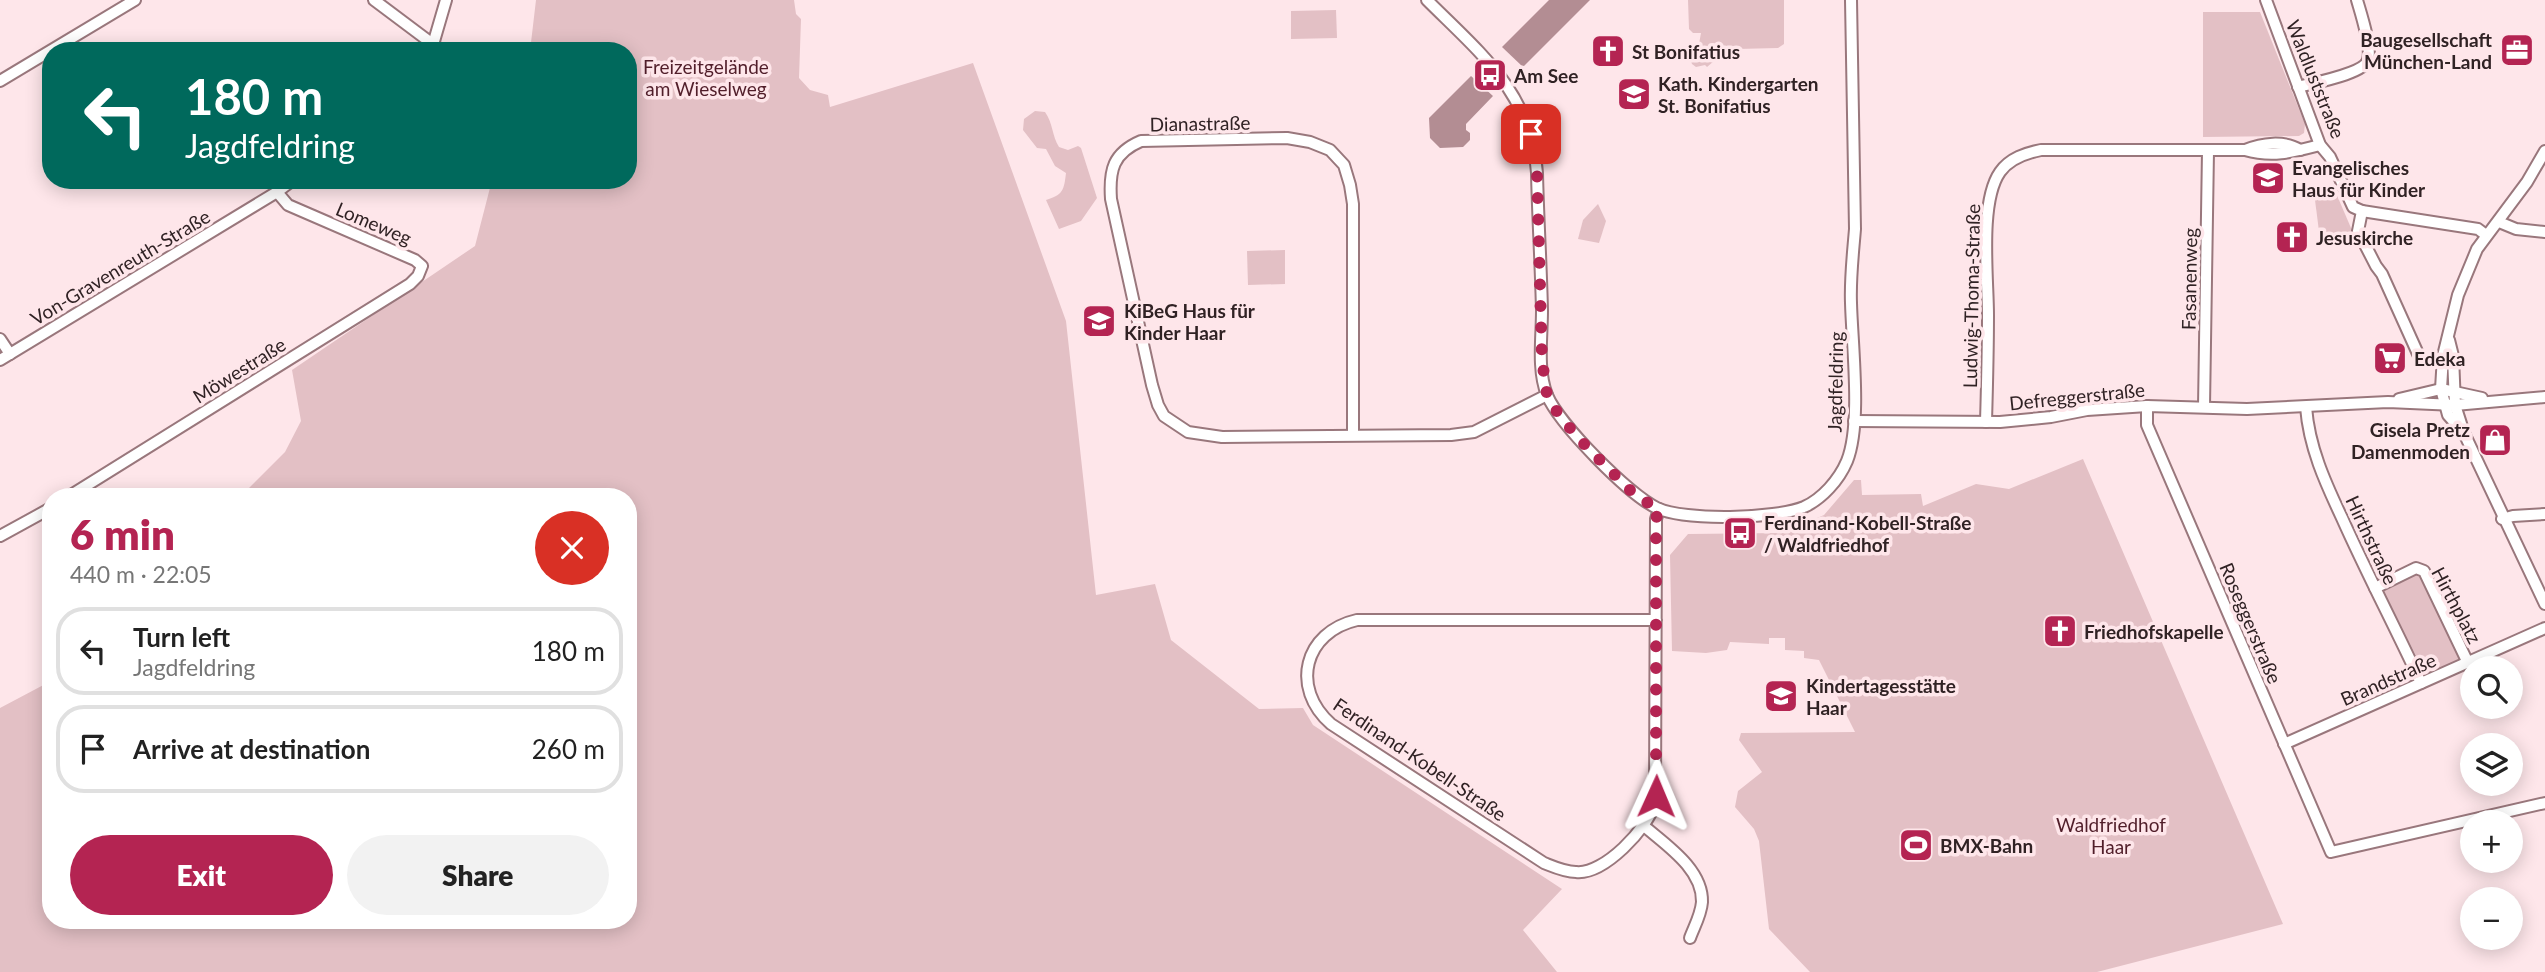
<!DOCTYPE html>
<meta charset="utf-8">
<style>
body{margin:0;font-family:Lato,sans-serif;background:#f2f2f2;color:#222;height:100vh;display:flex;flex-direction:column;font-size:26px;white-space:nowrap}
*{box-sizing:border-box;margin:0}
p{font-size:23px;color:#767676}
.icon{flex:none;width:38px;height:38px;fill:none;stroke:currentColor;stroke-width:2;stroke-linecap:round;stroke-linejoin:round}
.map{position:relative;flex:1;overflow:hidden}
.sheet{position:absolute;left:42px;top:488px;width:595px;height:441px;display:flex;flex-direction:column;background:#fff;border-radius:28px;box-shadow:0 4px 18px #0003}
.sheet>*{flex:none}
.banner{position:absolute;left:42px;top:42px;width:595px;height:147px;border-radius:28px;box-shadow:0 4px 18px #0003;background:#00695c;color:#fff;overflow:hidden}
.tools{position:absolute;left:2460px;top:656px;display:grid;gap:14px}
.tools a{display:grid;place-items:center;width:63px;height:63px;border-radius:50%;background:#fff;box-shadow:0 4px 18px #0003;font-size:35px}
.pin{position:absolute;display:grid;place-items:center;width:60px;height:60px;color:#fff;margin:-30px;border-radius:14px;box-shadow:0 4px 10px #0006}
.me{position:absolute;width:77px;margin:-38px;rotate:1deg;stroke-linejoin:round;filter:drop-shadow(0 0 5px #0008)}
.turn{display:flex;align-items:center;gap:24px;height:147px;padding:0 28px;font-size:32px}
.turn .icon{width:91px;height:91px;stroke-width:2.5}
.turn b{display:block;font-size:49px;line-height:60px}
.round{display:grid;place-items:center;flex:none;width:74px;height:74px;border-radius:37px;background:#f2f2f2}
.summary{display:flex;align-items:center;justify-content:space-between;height:119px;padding:0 28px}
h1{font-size:42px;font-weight:800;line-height:52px;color:#b42452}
.action{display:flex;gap:14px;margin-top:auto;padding:14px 28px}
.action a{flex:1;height:80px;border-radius:42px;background:#b42452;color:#fff;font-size:28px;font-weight:800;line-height:80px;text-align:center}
.action a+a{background:#f2f2f2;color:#222}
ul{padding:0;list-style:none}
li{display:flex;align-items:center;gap:21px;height:88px;margin:0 14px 10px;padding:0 14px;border:4px solid #e0e0e0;border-radius:28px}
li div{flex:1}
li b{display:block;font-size:26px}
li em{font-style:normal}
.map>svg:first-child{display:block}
.green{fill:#e3c0c5}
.water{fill:#b38d93}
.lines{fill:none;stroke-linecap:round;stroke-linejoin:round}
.street-casing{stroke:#99777c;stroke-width:14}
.street{stroke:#fff;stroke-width:10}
.route{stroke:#b42452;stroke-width:12;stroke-dasharray:0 21.6}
.labels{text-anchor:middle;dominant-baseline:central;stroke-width:7;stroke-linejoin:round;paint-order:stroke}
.poi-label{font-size:19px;font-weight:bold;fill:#302224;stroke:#fee6ea;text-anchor:start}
.park-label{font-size:19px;fill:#511e2a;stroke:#fee6ea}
.street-label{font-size:19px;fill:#302224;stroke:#fee6ea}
</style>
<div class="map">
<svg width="2545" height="972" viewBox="0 0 2545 972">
<rect width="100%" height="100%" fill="#fee6ea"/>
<g class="green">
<polygon points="536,0 794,0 796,14 801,19 799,78 810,90 828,95 830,107 973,63 1066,321 1096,595 1155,584 1171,640 1259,709 1303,708 1313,725 1562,889 1523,930 1557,972 0,972 0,708 51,681 51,920 628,920 628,497 240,497 285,452 301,421 292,370 475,246 492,180 628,180 628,51 530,51"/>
<polygon points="1688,0 1784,0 1784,44 1778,48 1737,49 1729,56 1714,53 1699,44 1701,33 1693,33 1689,29"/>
<polygon points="1336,10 1337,38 1291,39 1291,11"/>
<polygon points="2203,12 2260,12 2305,124 2304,133 2299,136 2203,137"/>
<polygon points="1692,45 1716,56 1714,61 1707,67 1705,65 1696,67 1692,64 1689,56 1687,55 1688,49"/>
<path d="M1035 111 1045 112C1053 123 1052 136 1059 147L1068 150 1078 146 1081 148 1097 198 1081 221 1059 229 1046 200C1063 195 1064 190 1066 173L1055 166 1046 149 1037 148 1023 130 1024 119Z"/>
<polygon points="2336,193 2354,235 2320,239 2315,200"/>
<polygon points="1598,204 1606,221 1599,243 1578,239 1583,220"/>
<polygon points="1285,250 1285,284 1248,285 1247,251"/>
<polygon points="2083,459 2283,924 2097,972 1810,972 1769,929 1759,841 1754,829 1735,807 1738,791 1762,772 1739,740 1741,733 1855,732 1819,660 1804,658 1804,651 1785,650 1785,638 1769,638 1769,644 1730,642 1727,650 1706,653 1672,651 1670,555 1688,534 1783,533 1824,515 1854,480 1861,480 1862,495 1921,494 1923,506 1976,484 2009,489"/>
<polygon points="2415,574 2421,576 2461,659 2426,675 2382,590"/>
</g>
<g class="water">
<polygon points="1549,0 1590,0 1523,67 1502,47"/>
<polygon points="1471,76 1493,96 1466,124 1466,130 1470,133 1470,140 1463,147 1440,148 1430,138 1429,118"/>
</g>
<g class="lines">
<g class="street-casing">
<g id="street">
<polyline points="374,0 442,51"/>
<path d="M1427 0C1480 53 1531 92 1537 173 1538 219 1541 265 1542 311 1542 337 1537 370 1547 395 1559 424 1629 495 1657 508 1685 521 1775 519 1804 507 1822 499 1839 480 1847 461 1862 424 1852 344 1851 303 1850 278 1853 254 1855 229L1851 0"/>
<polyline points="2266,0 2320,145 2330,157 2353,207 2362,211 2358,231 2376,266 2382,274 2419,356"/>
<polyline points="432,48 446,0"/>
<polyline points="0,81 135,0"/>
<path d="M2298 87C2312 83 2364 74 2368 60 2372 47 2361 14 2357 0"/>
<path d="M2245 150C2262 143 2284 140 2300 150"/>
<polyline points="2362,211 2478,229 2486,235"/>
<polyline points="2499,222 2516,229 2545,232"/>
<polyline points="0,339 10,354"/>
<polyline points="2449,340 2453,356 2455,405 2464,433 2545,604"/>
<polyline points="0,360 277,192 293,180"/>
<polyline points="2399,399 2441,389 2482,398"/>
<polyline points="2147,406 2147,425 2331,852 2545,803"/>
<polyline points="2204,407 2208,151"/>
<path d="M2306 407C2309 447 2325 482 2342 518 2367 574 2395 627 2421 683"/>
<polyline points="1854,421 2000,422 2051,417 2087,410 2147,406 2247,409 2388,402 2455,405 2545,397"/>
<path d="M1986 422C1987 387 1988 351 1988 315 1988 278 1979 202 2000 172 2010 158 2026 153 2041 150H2245C2273 158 2293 152 2320 145"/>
<polyline points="2464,433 2448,415 2441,389 2443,356 2458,295 2477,249 2527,182 2545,151"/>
<path d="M1353 435V204L1350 185 1344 165 1330 150 1310 142 1287 138 1141 141C1113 153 1109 170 1111 199L1152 385 1158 405 1164 416 1188 432 1222 437 1451 435 1474 432 1547 395"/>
<polyline points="68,497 410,284 418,276 422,266 415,260 288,205 277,192"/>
<polyline points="2502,519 2513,516 2545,514"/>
<polyline points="0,536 51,508"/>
<polyline points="2375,588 2416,568 2424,571 2468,663"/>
<path d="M1656 620H1357C1304 632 1290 688 1331 724L1544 863C1554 867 1565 872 1576 872 1604 875 1648 828 1655 803L1656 519 1659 509"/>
<polyline points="2284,744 2545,628"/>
<path d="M1644 826C1666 845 1703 869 1702 902 1701 915 1694 927 1690 938"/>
</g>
</g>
<use href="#street" class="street"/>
</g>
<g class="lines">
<polyline class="route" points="1531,134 1536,150 1537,173 1542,360 1547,395 1559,415 1581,441 1636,496 1659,509 1656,519 1656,796"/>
</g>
<defs>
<g id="office-square" transform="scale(1.75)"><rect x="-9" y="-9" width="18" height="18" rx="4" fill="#b42452" stroke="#fee6ea"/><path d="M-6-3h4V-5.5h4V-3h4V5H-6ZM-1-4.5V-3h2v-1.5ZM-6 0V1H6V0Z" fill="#fff"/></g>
<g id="church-square" transform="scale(1.75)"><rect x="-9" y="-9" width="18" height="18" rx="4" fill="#b42452" stroke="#fee6ea"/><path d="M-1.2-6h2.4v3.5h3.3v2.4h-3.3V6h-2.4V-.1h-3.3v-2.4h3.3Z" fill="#fff"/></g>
<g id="bus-square" transform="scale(1.75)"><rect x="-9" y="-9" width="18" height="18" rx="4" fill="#b42452" stroke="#fee6ea"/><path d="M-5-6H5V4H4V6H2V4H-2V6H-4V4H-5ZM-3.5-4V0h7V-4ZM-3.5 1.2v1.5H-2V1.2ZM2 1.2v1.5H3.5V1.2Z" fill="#fff"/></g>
<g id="school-square" transform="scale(1.75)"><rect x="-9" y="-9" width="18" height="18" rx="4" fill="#b42452" stroke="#fee6ea"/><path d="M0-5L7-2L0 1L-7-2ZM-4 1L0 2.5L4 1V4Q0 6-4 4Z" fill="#fff"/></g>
<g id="supermarket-square" transform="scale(1.75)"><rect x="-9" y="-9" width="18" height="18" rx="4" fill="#b42452" stroke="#fee6ea"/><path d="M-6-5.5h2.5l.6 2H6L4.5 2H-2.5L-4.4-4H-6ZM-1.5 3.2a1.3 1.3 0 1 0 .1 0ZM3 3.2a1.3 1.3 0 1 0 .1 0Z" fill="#fff"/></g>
<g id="shop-square" transform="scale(1.75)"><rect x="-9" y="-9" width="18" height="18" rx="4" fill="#b42452" stroke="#fee6ea"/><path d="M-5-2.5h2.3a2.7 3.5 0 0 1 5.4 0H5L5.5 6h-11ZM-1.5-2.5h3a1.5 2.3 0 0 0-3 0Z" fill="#fff"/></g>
<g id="stadium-square" transform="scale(1.75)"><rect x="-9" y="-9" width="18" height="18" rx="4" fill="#b42452" stroke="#fee6ea"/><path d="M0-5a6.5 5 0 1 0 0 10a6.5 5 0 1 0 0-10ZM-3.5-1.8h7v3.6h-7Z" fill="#fff"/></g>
</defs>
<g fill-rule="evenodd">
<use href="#office-square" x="2517" y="50"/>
<use href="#church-square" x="1608" y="51"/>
<use href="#bus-square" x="1490" y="75"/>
<use href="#school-square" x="1634" y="94"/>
<use href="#school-square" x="2268" y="178"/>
<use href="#church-square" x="2292" y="237"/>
<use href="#school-square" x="1099" y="321"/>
<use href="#supermarket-square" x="2390" y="358"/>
<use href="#shop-square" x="2495" y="440"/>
<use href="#bus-square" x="1740" y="533"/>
<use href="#church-square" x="2060" y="631"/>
<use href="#school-square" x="1781" y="696"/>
<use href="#stadium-square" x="1916" y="845"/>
</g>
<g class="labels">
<g class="poi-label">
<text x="2492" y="39" text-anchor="end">Baugesellschaft<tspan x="2492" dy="22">München-Land</tspan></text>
<text x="1632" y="51">St Bonifatius</text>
<text x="1514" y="75">Am See</text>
<text x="1658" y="83">Kath. Kindergarten<tspan x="1658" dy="22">St. Bonifatius</tspan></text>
<text x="2292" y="167">Evangelisches<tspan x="2292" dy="22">Haus für Kinder</tspan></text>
<text x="2316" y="237">Jesuskirche</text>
<text x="1124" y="310">KiBeG Haus für<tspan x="1124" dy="22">Kinder Haar</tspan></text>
<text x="2414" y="358">Edeka</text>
<text x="2470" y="429" text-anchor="end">Gisela Pretz<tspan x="2470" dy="22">Damenmoden</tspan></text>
<text x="1764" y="522">Ferdinand-Kobell-Straße<tspan x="1764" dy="22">/ Waldfriedhof</tspan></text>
<text x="2084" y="631">Friedhofskapelle</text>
<text x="1806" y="685">Kindertagesstätte<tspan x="1806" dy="22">Haar</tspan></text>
<text x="1940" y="845">BMX-Bahn</text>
</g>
<g class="park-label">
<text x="706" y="66">Freizeitgelände<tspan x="706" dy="22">am Wieselweg</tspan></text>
<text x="2111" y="824">Waldfriedhof<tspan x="2111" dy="22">Haar</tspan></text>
</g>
<g class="street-label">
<text transform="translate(2316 79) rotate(68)">Waldluststraße</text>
<text transform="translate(1200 123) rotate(-1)">Dianastraße</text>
<text transform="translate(374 223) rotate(23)">Lomeweg</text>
<text transform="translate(120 267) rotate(-31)">Von-Gravenreuth-Straße</text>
<text transform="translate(2189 279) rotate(-89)">Fasanenweg</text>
<text transform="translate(1971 296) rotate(-89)">Ludwig-Thoma-Straße</text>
<text transform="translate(239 370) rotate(-32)">Möwestraße</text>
<text transform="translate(1835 382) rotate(-89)">Jagdfeldring</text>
<text transform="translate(2077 396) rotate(-6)">Defreggerstraße</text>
<text transform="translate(2372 540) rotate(65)">Hirthstraße</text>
<text transform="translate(2457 605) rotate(62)">Hirthplatz</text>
<text transform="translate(2251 623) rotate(67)">Roseggerstraße</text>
<text transform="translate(2388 679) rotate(-24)">Brandstraße</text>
<text transform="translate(1420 759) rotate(34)">Ferdinand-Kobell-Straße</text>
</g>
</g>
</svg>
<div class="tools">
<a><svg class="icon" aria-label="search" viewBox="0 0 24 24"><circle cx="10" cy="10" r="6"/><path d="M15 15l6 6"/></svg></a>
<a><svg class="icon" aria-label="layers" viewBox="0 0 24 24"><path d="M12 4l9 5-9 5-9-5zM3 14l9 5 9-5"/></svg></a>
<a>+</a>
<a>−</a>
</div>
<div class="pin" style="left:1531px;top:134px;background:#d93025"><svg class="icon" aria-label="arrive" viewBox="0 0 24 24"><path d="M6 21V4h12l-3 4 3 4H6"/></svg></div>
<svg class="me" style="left:1656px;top:796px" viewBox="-20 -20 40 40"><path d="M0-17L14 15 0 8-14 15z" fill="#b42452" stroke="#fff" stroke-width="4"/></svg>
<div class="banner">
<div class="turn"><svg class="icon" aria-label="left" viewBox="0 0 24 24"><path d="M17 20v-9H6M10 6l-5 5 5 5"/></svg><div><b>180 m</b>Jagdfeldring</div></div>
</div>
<section class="sheet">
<div class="summary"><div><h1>6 min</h1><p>440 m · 22:05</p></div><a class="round" style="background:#d93025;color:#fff"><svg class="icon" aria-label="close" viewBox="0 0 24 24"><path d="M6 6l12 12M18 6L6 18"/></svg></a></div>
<ul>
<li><svg class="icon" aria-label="left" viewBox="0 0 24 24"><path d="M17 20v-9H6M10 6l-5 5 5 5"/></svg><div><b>Turn left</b><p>Jagdfeldring</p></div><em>180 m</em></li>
<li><svg class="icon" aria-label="arrive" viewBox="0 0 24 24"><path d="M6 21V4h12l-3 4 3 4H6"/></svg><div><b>Arrive at destination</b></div><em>260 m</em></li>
</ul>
<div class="action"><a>Exit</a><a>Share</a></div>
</section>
</div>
